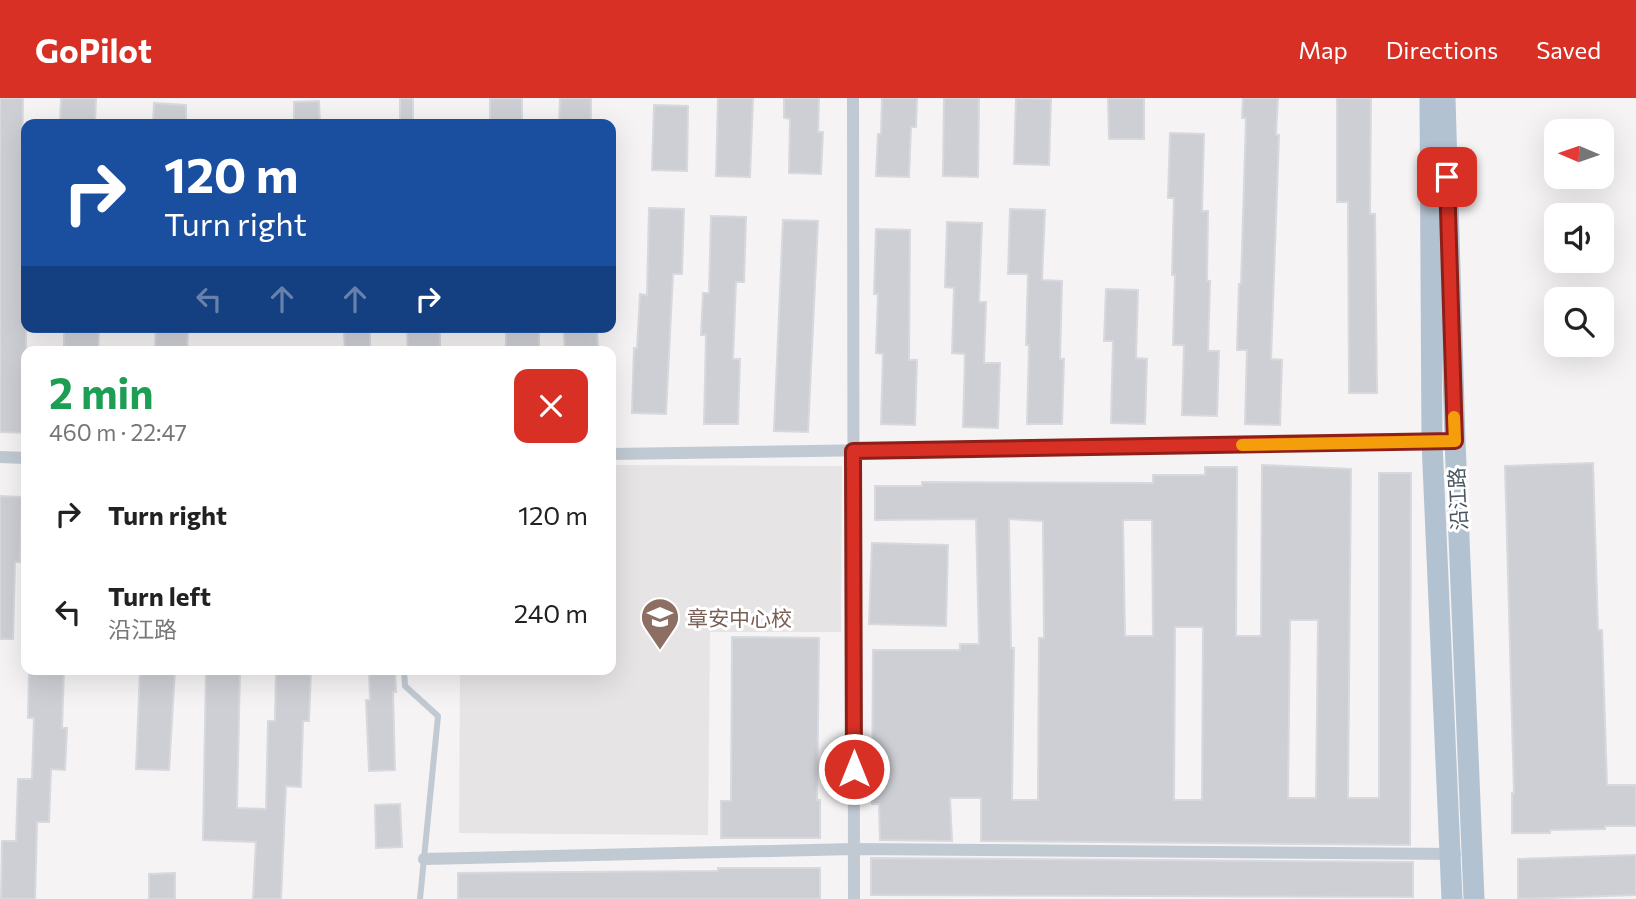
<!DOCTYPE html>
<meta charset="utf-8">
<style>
body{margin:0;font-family:Commissioner,"Noto Sans SC",sans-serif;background:#f6f6f6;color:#222;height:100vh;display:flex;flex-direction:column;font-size:26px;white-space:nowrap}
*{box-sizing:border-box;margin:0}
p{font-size:23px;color:#767676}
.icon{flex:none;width:38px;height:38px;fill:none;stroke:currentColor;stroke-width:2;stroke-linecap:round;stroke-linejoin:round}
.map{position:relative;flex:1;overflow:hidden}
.details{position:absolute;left:21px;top:248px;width:595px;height:329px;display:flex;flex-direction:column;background:#fff;border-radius:14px;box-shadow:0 7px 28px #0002}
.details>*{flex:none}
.banner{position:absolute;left:21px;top:21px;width:595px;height:214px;border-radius:14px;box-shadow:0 7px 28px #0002;background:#1a4fa0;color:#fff;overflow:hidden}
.needle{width:46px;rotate:272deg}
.buttons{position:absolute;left:1544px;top:21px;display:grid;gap:14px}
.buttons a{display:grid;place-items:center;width:70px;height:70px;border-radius:14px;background:#fff;box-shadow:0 7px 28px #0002;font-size:35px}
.pin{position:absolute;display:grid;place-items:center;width:60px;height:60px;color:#fff;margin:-30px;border-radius:14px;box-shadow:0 4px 10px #0006}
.me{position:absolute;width:77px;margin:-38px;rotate:0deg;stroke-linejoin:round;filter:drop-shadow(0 0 5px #0008)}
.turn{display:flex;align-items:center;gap:24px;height:147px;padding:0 28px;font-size:32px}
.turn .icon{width:91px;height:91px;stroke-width:2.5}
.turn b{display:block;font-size:49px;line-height:60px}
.lanes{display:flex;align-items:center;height:66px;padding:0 28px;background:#0003;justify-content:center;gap:35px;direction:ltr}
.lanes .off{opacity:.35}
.round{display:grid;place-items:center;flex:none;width:74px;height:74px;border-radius:14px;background:#f6f6f6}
.summary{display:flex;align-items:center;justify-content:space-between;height:119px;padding:0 28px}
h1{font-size:42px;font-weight:700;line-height:52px;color:#1e9e55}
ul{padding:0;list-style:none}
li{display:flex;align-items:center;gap:21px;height:98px;padding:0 28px}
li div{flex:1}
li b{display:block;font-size:26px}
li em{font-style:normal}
header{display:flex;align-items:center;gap:42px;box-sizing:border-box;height:98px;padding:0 35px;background:#d93025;color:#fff}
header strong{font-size:33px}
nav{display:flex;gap:38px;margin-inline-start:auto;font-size:24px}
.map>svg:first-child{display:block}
.education{fill:#e6e4e5}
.building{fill:#cdcfd5;stroke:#d7d9de;stroke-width:2;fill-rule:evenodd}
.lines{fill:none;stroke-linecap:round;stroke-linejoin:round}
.service{stroke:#c1cad2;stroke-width:6}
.minor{stroke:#c1cad2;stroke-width:12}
.primary{stroke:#b3c2d1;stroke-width:21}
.route-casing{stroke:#8d1f18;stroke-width:18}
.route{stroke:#d93025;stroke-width:12}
.slow{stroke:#f59e0b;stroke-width:12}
.labels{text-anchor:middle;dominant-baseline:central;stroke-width:6;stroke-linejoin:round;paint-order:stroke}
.street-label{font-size:21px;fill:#4a5661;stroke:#fff}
.education-label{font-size:21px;fill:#785e54;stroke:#fff;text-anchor:start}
</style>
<header>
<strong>GoPilot</strong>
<nav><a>Map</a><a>Directions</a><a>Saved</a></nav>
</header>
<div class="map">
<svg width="1636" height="801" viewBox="0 0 1636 801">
<rect width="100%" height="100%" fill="#f5f3f3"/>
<polygon class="education" points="611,367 842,368 841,534 710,534 708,737 459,735 460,572 611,572"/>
<g class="building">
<polygon points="0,0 23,0 22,64 25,64 23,124 26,124 26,335 0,334"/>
<polygon points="61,0 96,0 95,26 60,26"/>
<rect x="400" y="0" width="13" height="26"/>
<rect x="490" y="0" width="32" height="26"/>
<polygon points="560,0 591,0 591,26 559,26"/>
<polygon points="718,0 753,0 750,79 716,78"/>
<polygon points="784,0 819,0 818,34 823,34 821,76 789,75 790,21 784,20"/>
<polygon points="882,0 917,0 916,29 911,29 909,79 876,78 878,36 881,36"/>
<polygon points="944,0 979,0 978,79 943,78"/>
<polygon points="1016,0 1051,1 1049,67 1014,66"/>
<polygon points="1108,0 1144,0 1144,41 1109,41"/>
<polygon points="1243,0 1278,0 1276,37 1279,37 1271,261 1282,262 1280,327 1245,326 1247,252 1237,252 1239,186 1241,186 1246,20 1242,20"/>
<polygon points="1337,0 1371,0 1370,116 1375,116 1377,295 1349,295 1348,104 1337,104"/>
<polygon points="319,3 320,26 294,26 294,4"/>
<polygon points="154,5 186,7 186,26 153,26"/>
<polygon points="654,7 688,8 687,73 652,72"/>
<polygon points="1170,35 1204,36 1202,113 1208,113 1207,183 1210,183 1208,253 1219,253 1217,318 1182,317 1184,247 1173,247 1175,177 1172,177 1174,100 1168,100"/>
<polygon points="649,110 684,111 682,176 673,176 666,316 632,315 634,250 637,250 640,196 647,197"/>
<polygon points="1010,111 1045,112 1042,182 1062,183 1060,261 1064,261 1062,326 1027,326 1029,247 1026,247 1028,176 1008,176"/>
<polygon points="711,118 746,119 744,184 736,184 733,261 740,261 738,326 704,326 706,237 701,237 703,195 709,195"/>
<polygon points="783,122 818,123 808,334 774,333"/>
<polygon points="947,124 982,125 979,204 986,204 984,265 1000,265 998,330 963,329 965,256 952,255 954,190 945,189"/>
<polygon points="876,131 910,132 909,262 917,262 915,327 881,326 883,256 876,255 878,196 874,196"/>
<polygon points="1106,191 1138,192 1136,260 1147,261 1145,326 1111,325 1113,243 1104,243"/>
<polygon points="64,229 99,229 98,254 64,254"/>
<polygon points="156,229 188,229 187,254 155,254"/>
<polygon points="407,229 440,229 440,254 408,254"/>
<polygon points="539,230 539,254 506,254 506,231"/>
<polygon points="344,234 370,234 370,254 345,254"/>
<polygon points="564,234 597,234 598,254 565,254"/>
<polygon points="1593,365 1598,532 1602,532 1607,687 1636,687 1636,728 1605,728 1605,731 1550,732 1550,735 1512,735 1512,695 1514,695 1505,368"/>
<path d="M1262 367 1351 371 1348 700H1379V375H1411L1410 747 981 743V700H950L952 743 880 742 879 706H872L873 552H960V546H979L976 421 875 422V388H922V384L1153 385V377H1205V369H1237L1236 538H1261ZM1009 421 1043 423 1044 540H1039L1038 702H1012L1014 550H1011ZM1123 422H1152L1153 538H1125ZM1290 522H1318L1316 700H1288ZM1175 529H1203L1202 702H1174Z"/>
<polygon points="0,398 22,399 20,464 15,464 13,541 0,541"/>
<polygon points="872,445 948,447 946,528 869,526"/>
<polygon points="732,539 819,540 817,702 820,702 820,740 721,740 721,703 731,703"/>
<polygon points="29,572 64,572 62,630 67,630 65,672 51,671 49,724 37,724 35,801 1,801 2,743 16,743 18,681 32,681 34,620 28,620"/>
<polygon points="140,572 175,572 169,672 136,671"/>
<polygon points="206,572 240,572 237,710 266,711 268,623 275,623 276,572 311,572 309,623 303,623 301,689 286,688 281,801 253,801 256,744 203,742"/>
<polygon points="369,572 395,572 396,594 393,594 395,672 369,673 366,602 370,602"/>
<polygon points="400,706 402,749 376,750 375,707"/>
<polygon points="1636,757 1636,797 1518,801 1518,761"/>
<polygon points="871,760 1413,764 1413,799 871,797"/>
<polygon points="718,770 820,770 820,801 458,801 458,775 718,773"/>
<polygon points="175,775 175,801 149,801 149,776"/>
</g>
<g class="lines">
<polyline class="service" points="404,572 405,588 438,618 420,801"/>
<g class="minor">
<polyline points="853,0 854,801"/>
<polyline points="611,356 1455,343"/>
<polyline points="0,359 26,360"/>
<polyline points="424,761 854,751 1455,756"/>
</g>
<g class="primary">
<polyline points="1430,0 1432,344 1452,801"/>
<polyline points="1445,0 1455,343 1474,801"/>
</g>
</g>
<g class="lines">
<g class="route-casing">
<polyline id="route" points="854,671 853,353 1455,343 1447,79"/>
</g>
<use href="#route" class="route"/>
<polyline class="slow" points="1242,347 1455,343 1454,319"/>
</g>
<defs>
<g id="school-pin" transform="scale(2.0125)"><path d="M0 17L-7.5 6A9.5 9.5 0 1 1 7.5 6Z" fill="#8d6e63" stroke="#fff"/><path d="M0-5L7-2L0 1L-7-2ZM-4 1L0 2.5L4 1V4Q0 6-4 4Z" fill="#fff"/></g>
</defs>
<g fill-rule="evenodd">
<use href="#school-pin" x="660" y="519"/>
</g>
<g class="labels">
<g class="street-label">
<text transform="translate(1457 401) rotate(-93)">沿江路</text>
</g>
<g class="education-label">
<text x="687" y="519">章安中心校</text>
</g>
</g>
</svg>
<div class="buttons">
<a><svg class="needle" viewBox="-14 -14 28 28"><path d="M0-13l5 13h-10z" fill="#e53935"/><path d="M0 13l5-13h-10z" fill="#767676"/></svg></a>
<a><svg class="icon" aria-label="sound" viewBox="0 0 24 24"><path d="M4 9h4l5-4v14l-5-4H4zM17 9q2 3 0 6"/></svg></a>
<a><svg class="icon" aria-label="search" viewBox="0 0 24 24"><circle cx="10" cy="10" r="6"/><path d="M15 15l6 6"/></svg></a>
</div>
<div class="pin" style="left:1447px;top:79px;background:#d93025"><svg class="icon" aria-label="arrive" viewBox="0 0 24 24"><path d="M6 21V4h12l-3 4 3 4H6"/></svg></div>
<svg class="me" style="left:854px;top:671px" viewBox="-20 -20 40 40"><circle r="17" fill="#d93025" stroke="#fff" stroke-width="3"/><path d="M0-11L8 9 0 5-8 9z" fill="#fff"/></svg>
<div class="banner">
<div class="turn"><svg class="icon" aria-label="right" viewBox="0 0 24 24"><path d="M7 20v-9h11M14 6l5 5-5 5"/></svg><div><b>120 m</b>Turn right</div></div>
<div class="lanes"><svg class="icon off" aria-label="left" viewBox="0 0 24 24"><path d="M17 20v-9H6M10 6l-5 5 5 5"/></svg><svg class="icon off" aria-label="ahead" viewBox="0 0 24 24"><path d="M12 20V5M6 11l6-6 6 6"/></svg><svg class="icon off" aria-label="ahead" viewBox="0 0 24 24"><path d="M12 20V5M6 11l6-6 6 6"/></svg><svg class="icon" aria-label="right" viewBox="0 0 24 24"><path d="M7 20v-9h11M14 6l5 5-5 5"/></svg></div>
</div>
<section class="details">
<div class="summary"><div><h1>2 min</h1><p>460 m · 22:47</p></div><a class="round" style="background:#d93025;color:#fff"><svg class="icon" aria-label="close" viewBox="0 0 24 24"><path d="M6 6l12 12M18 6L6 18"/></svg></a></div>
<ul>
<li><svg class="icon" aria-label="right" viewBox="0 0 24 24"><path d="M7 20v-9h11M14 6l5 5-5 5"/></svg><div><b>Turn right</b></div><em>120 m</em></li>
<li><svg class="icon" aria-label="left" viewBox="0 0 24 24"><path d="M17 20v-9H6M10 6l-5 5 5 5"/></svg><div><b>Turn left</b><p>沿江路</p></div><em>240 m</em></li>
</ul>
</section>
</div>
